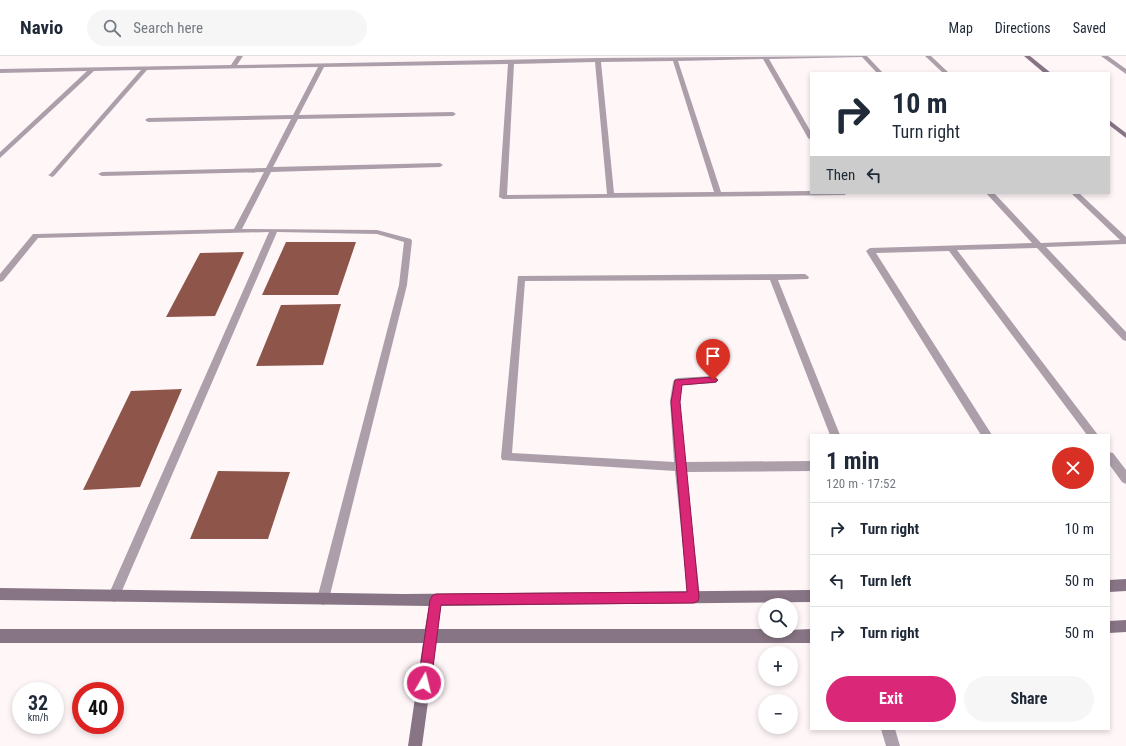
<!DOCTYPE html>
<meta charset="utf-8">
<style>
body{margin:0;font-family:"Roboto Condensed",sans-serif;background:#f6f6f7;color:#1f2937;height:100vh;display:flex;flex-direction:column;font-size:15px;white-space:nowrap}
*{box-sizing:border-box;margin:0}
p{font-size:13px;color:#747a83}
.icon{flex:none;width:22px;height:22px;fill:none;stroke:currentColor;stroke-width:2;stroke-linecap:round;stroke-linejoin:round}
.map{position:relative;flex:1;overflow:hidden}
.panel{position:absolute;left:810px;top:378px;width:300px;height:296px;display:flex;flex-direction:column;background:#fff;border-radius:0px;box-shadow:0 2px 6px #0003}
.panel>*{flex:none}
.banner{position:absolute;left:810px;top:16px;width:300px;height:122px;border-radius:0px;box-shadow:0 2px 6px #0003;background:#fff;color:#1f2937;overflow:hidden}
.controls{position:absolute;left:758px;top:542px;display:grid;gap:8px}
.controls a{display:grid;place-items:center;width:40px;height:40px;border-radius:50%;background:#fff;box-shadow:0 2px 6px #0003;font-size:20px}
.speed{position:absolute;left:12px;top:626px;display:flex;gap:8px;font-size:20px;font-weight:700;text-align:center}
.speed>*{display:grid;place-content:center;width:52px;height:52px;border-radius:50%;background:#fff;box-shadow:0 2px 6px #0003;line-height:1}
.speed small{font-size:10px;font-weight:400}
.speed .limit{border:6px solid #d22;background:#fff;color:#111}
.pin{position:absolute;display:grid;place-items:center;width:34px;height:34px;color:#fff;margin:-41px -17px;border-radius:50% 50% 50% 0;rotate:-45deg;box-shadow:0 0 4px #0007}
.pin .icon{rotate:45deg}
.me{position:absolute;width:44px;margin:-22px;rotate:8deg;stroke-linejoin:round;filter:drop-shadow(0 0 3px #0008)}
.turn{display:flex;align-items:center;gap:14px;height:84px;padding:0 16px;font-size:18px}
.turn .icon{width:52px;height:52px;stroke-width:2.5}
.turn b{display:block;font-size:28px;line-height:34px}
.then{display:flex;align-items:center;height:38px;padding:0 16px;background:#0003;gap:8px;font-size:15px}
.round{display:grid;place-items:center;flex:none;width:42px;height:42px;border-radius:21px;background:#f6f6f7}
.head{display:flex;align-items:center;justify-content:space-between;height:68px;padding:0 16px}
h1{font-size:24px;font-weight:700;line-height:30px}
.cta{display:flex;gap:8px;margin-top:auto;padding:8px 16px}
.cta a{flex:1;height:46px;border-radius:24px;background:#db2777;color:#fff;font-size:16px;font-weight:700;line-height:46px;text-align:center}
.cta a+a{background:#f6f6f7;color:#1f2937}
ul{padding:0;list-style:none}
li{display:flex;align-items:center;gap:12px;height:52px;padding:0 16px;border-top:1px solid #e0e1e3}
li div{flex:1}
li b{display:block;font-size:15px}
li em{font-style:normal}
header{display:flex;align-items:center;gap:24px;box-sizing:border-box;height:56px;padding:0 20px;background:#fff;border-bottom:1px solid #e0e1e3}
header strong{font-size:19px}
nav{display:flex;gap:22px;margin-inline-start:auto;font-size:14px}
.search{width:280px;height:36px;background:#f6f6f7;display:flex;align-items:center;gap:10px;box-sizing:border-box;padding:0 14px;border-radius:22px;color:#747a83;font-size:15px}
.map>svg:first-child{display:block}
.building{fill:#8e554a}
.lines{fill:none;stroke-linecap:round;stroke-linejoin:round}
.street{fill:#ac9faa;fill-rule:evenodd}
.secondary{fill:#877484;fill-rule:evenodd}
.route{fill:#db2777;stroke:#8e194d}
</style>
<header>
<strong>Navio</strong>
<div class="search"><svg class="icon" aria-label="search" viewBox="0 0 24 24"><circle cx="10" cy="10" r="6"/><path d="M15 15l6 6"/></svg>Search here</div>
<nav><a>Map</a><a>Directions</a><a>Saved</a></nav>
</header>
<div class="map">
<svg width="1126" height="690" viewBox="0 0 1126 690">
<rect width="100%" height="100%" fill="#fff6f8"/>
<g class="building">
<polygon points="286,186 356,186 338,239 262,239"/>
<polygon points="244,196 215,260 166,261 200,197"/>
<polygon points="341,248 323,309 256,310 281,249"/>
<polygon points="182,333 140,431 83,434 131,335"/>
<polygon points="218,415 290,416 268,483 190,483"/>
</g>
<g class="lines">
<g class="street">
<path d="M237 0H243L237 9 598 2 867 0 883 17H877L862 1 769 3 811 76V84L808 82 763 3 678 5 721 136 811 135V137H846L845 139 503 143 499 141 508 8 324 11 299 59 453 56 456 58 453 60 298 63 273 111 440 107 443 109 440 111 271 116 242 173 377 174 411 183 412 185 407 229 329 543 327 547 323 549 319 547 317 543 399 229 404 186 377 178 277 176 118 544 114 546 110 544 108 540 269 176 38 182 3 225 0 226V218L33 178H36L234 173 264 116 102 120 98 118 102 116 266 112 291 63 148 66 145 64 148 62 293 59 318 11 147 14 54 120 52 121 48 119 50 118 141 14 94 15 0 102V96L87 15 0 17V13L231 9ZM673 5 714 136 614 137 601 6ZM595 6 607 138 507 139 514 8Z"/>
<polygon points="925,0 931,0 949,17 943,17"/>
<polygon points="1101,0 1108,0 1126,13 1126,18"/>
<polygon points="986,137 994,137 1041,187 1120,184 1071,137 1079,137 1126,181 1126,188 1046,191 1126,276 1126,285 1123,284 1037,192 957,194 1098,379 1087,379 949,195 876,197 992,379 981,379 866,195 870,192 1032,187"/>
<polygon points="805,218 809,221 808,223 778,224 840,379 830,379 770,224 525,225 512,397 674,406 670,345 673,326 675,323 678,322 713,320 716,321 718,324 716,327 682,329 680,345 685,406 811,405 811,415 686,416 700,541 698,545 694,547 690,545 688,541 675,415 502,404 501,401 518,220"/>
<polygon points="1109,396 1113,397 1126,414 1126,428 1122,426 1109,408"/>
<polygon points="881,673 895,673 900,690 886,690"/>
</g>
<g class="secondary">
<polygon points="1024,0 1030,0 1051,17 1044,17"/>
<polygon points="1109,64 1126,77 1126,82 1109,69"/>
<polygon points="1126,523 1126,535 1109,536 1109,524"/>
<polygon points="0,532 403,538 811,534 811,546 441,550 438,573 765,573 765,575 811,573 811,587 436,587 422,690 408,690 423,587 0,587 0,573 425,573 429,550 0,544"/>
<polygon points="1126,564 1126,576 1109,577 1109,565"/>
</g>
</g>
<polygon class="route" points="713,321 718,324 716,326 682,329 680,346 699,541 698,545 694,547 441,549 431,627 429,632 424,634 420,632 418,627 430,544 432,540 436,538 687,536 671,346 675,324"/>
</svg>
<div class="controls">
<a><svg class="icon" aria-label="search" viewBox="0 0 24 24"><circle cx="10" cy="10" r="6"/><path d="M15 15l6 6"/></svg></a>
<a>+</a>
<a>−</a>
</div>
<div class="speed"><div>32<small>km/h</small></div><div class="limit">40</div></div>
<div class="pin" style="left:713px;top:324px;background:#d93025"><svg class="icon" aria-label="arrive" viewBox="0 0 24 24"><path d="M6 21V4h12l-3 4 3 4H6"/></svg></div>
<svg class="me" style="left:424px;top:627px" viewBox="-20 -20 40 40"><circle r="17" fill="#db2777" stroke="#fff" stroke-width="3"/><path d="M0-11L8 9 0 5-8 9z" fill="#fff"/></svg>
<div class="banner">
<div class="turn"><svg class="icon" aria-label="right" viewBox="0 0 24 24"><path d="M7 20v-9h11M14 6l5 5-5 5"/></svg><div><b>10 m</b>Turn right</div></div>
<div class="then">Then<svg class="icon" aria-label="left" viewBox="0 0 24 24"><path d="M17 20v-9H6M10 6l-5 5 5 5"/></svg></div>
</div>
<section class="panel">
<div class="head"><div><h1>1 min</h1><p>120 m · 17:52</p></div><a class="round" style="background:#d93025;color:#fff"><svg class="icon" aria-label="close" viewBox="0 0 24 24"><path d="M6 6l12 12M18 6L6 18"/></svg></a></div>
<ul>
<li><svg class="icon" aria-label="right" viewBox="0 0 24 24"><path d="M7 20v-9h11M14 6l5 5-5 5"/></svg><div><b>Turn right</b></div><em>10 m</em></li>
<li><svg class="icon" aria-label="left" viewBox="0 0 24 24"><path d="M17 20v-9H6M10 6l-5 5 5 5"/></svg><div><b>Turn left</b></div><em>50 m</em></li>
<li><svg class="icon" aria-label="right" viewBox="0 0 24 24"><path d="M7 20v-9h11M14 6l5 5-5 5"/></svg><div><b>Turn right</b></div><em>50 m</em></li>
</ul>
<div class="cta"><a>Exit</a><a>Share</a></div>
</section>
</div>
